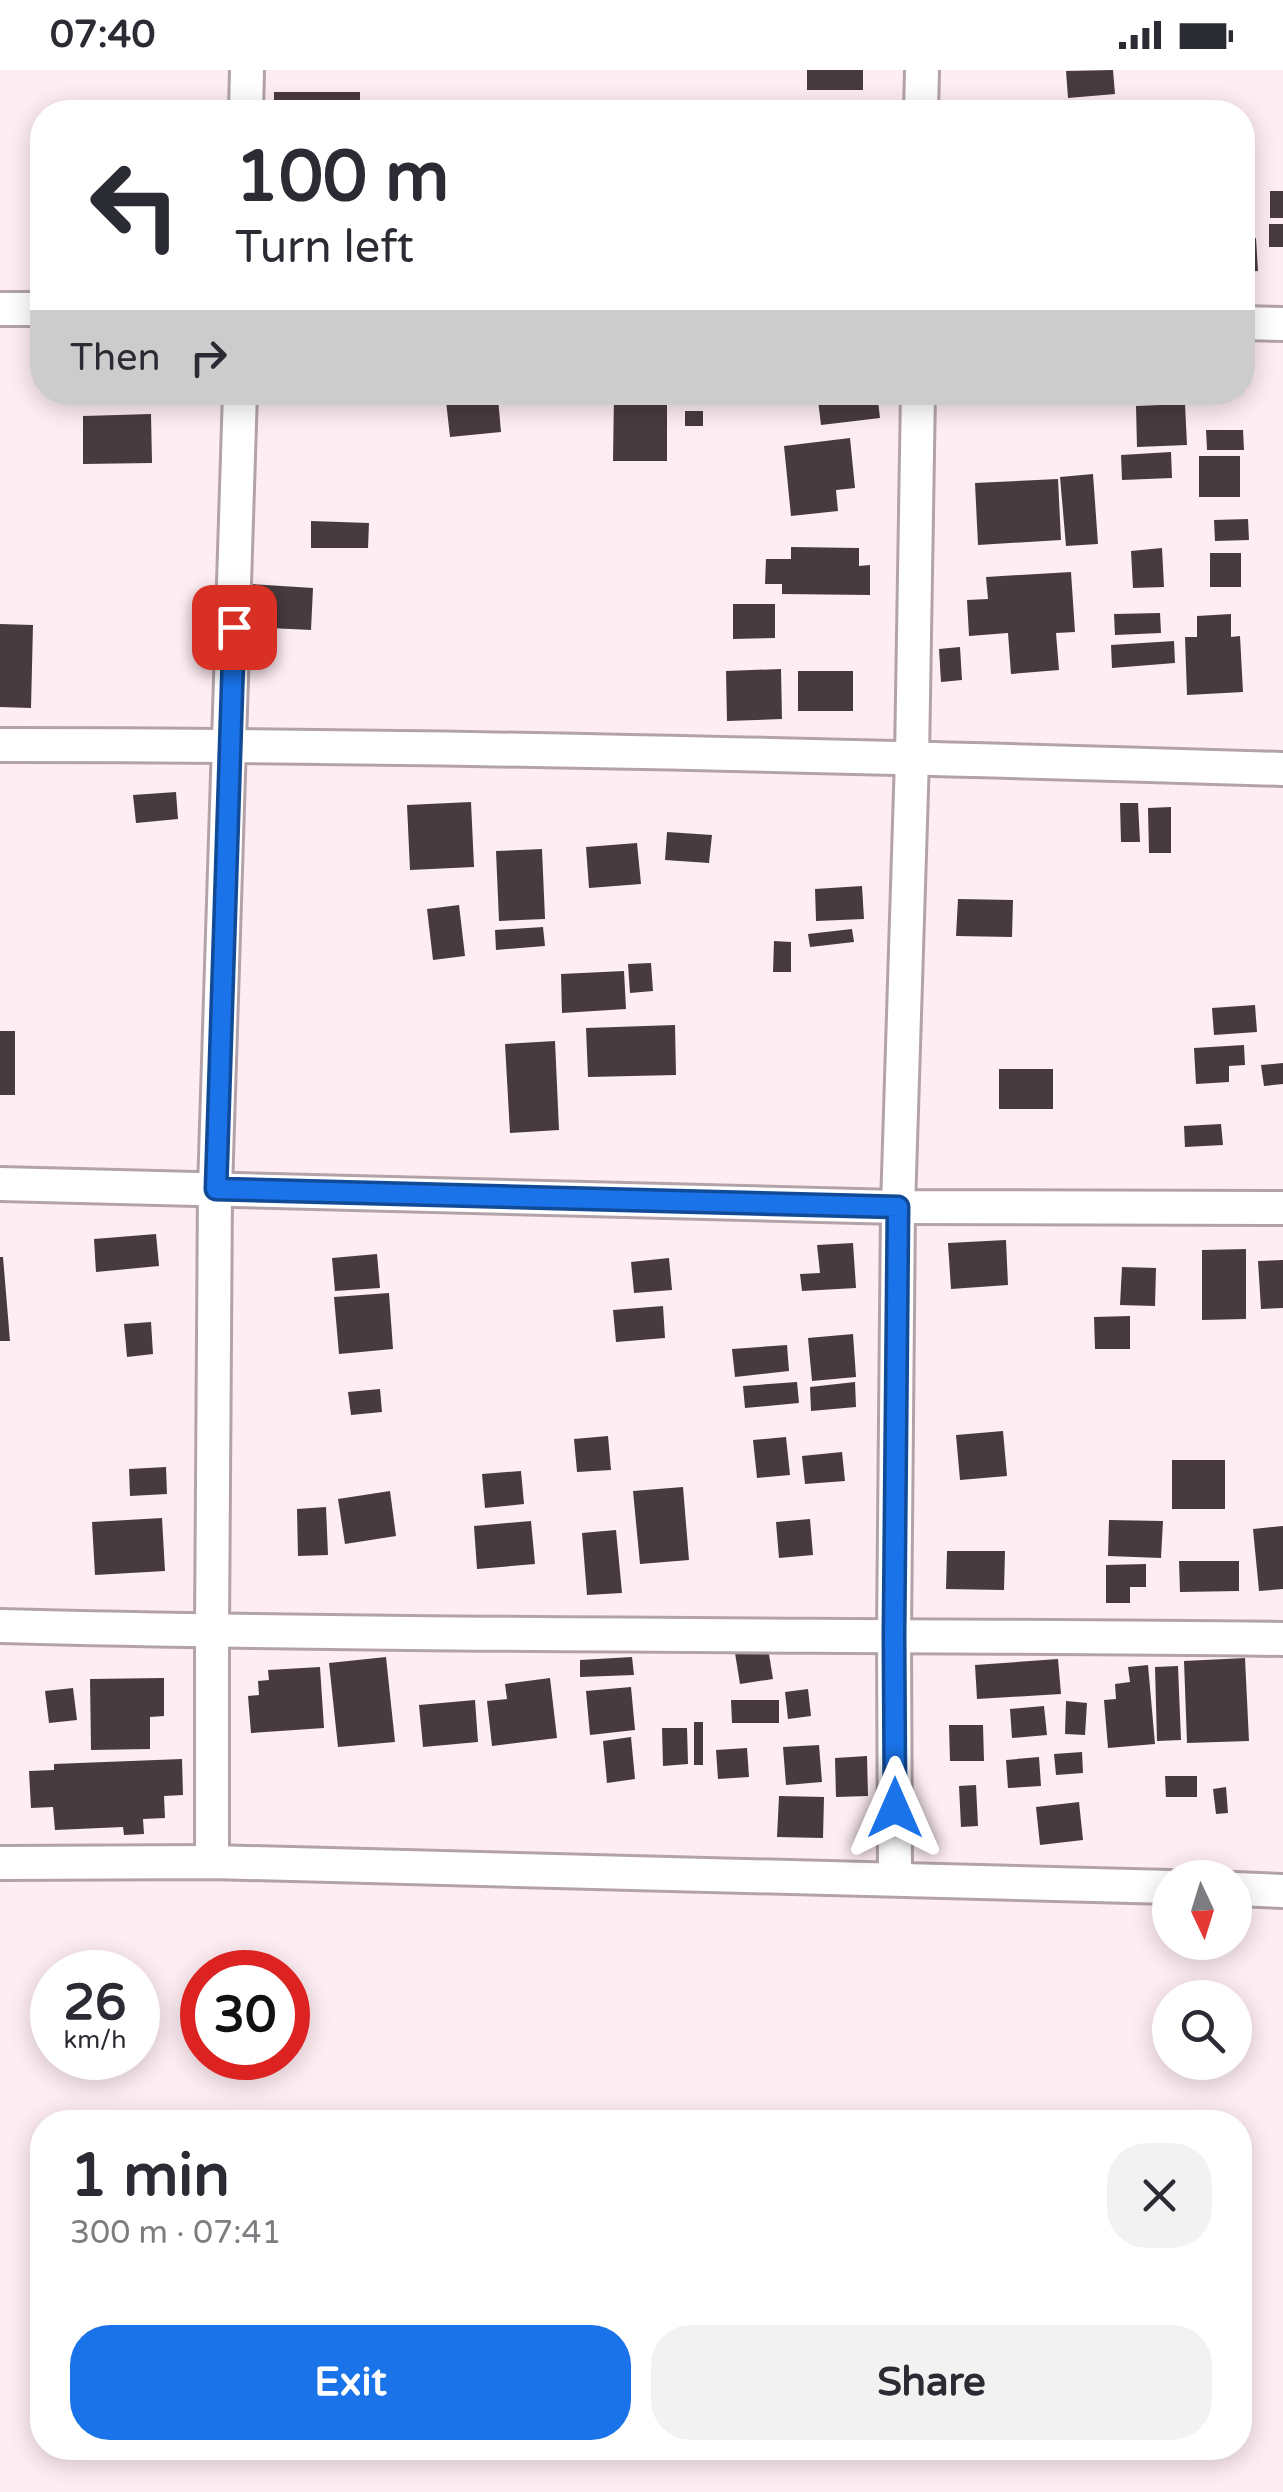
<!DOCTYPE html>
<meta charset="utf-8">
<style>
body{margin:0;font-family:"Varela Round",sans-serif;background:#f2f2f3;color:#2b2b33;height:100vh;display:flex;flex-direction:column;font-size:38px;white-space:nowrap}
*{box-sizing:border-box;margin:0}
p{font-size:32px;color:#7c7c81}
.icon{flex:none;width:55px;height:55px;fill:none;stroke:currentColor;stroke-width:2;stroke-linecap:round;stroke-linejoin:round}
.map{position:relative;flex:1;overflow:hidden}
.sheet{position:absolute;left:30px;top:2040px;width:1222px;height:350px;display:flex;flex-direction:column;background:#fff;border-radius:40px;box-shadow:0 5px 25px #0003}
.sheet>*{flex:none}
.banner{position:absolute;left:30px;top:30px;width:1225px;height:305px;border-radius:40px;box-shadow:0 5px 25px #0003;background:#fff;color:#2b2b33;overflow:hidden}
.needle{width:65px;rotate:176deg}
.fabs{position:absolute;left:1152px;top:1790px;display:grid;gap:20px}
.fabs a{display:grid;place-items:center;width:100px;height:100px;border-radius:50%;background:#fff;box-shadow:0 5px 25px #0003;font-size:50px}
.speed{position:absolute;left:30px;top:1880px;display:flex;gap:20px;font-size:50px;font-weight:700;text-align:center}
.speed>*{display:grid;place-content:center;width:130px;height:130px;border-radius:50%;background:#fff;box-shadow:0 5px 25px #0003;line-height:1}
.speed small{font-size:25px;font-weight:400}
.speed .limit{border:15px solid #d22;background:#fff;color:#111}
.pin{position:absolute;display:grid;place-items:center;width:85px;height:85px;color:#fff;margin:-42px;border-radius:20px;box-shadow:0 5px 15px #0006}
.me{position:absolute;width:110px;margin:-55px;rotate:0deg;stroke-linejoin:round;filter:drop-shadow(0 0 8px #0008)}
.turn{display:flex;align-items:center;gap:35px;height:210px;padding:0 40px;font-size:45px}
.turn .icon{width:130px;height:130px;stroke-width:2.5}
.turn b{display:block;font-size:70px;line-height:85px}
.then{display:flex;align-items:center;height:95px;padding:0 40px;background:#0003;gap:20px;font-size:38px}
.round{display:grid;place-items:center;flex:none;width:105px;height:105px;border-radius:40px;background:#f2f2f3}
.summary{display:flex;align-items:center;justify-content:space-between;height:170px;padding:0 40px}
h1{font-size:60px;font-weight:700;line-height:75px}
.action{display:flex;gap:20px;margin-top:auto;padding:20px 40px}
.action a{flex:1;height:115px;border-radius:40px;background:#1a73e8;color:#fff;font-size:40px;font-weight:700;line-height:115px;text-align:center}
.action a+a{background:#f2f2f3;color:#2b2b33}
.status{display:flex;justify-content:space-between;align-items:center;height:70px;padding:0 50px;background:#fff;direction:ltr}
.status svg{height:28px;fill:currentColor}
.map>svg:first-child{display:block}
.building{fill:#483b3f}
.lines{fill:none;stroke-linecap:round;stroke-linejoin:round}
.street-casing{stroke:#b3a3a8;stroke-width:38}
.street{stroke:#fff;stroke-width:32}
.route-casing{stroke:#114b97;stroke-width:25}
.route{stroke:#1a73e8;stroke-width:18}
</style>
<div class="status"><b>07:40</b><svg viewBox="0 0 49 12"><path d="M0 12V9h3v3zM5 12V6h3v6zM10 12V3h3v9zM15 12V0h3v12zM26 1h20v11H26zM47 4h2v5h-2z"/></svg></div>
<div class="map">
<svg width="1283" height="2422" viewBox="0 0 1283 2422">
<rect width="100%" height="100%" fill="#feedf2"/>
<g class="building">
<rect x="807" y="0" width="56" height="20"/>
<polygon points="1113,0 1115,24 1068,28 1066,1"/>
<rect x="274" y="22" width="86" height="20"/>
<polygon points="1040,34 1102,36 1101,42 1040,42"/>
<rect x="1270" y="121" width="13" height="27"/>
<rect x="1269" y="154" width="14" height="23"/>
<polygon points="1256,168 1258,201 1242,202 1242,169"/>
<polygon points="445,322 527,322 528,325 498,328 501,362 450,367"/>
<polygon points="817,322 877,322 880,348 821,355"/>
<polygon points="667,324 667,391 613,391 614,325"/>
<polygon points="1185,334 1187,375 1137,377 1136,336"/>
<rect x="685" y="341" width="18" height="15"/>
<polygon points="151,344 152,393 83,394 83,346"/>
<polygon points="1206,360 1243,360 1244,380 1207,380"/>
<polygon points="850,368 855,418 836,420 838,441 791,446 784,376"/>
<polygon points="1171,382 1172,408 1122,410 1121,385"/>
<rect x="1199" y="386" width="41" height="41"/>
<polygon points="1093,404 1098,474 1066,476 1060,407"/>
<polygon points="1058,409 1061,470 978,475 975,413"/>
<polygon points="1248,449 1249,470 1215,471 1214,450"/>
<polygon points="311,451 369,453 368,478 311,478"/>
<polygon points="791,477 859,478 859,496 870,495 870,525 782,524 782,514 765,514 766,489 791,489"/>
<polygon points="1162,478 1164,517 1133,518 1131,481"/>
<rect x="1210" y="483" width="31" height="34"/>
<polygon points="1071,502 1075,562 1056,563 1059,600 1011,604 1008,563 969,566 967,530 988,529 986,507"/>
<polygon points="252,514 313,518 311,560 250,557"/>
<polygon points="733,534 775,534 775,568 733,569"/>
<polygon points="1160,543 1161,563 1115,565 1114,544"/>
<polygon points="1231,544 1231,567 1240,566 1243,622 1187,625 1185,567 1197,567 1197,546"/>
<polygon points="0,554 33,555 31,638 0,637"/>
<polygon points="1174,571 1175,593 1112,598 1111,575"/>
<polygon points="960,577 962,610 941,612 939,579"/>
<polygon points="781,599 782,649 727,651 726,601"/>
<rect x="798" y="601" width="55" height="40"/>
<polygon points="176,722 178,749 136,753 133,725"/>
<polygon points="471,732 474,797 410,800 407,735"/>
<polygon points="1120,733 1138,733 1140,772 1121,772"/>
<polygon points="1171,737 1171,783 1149,783 1148,738"/>
<polygon points="667,762 712,765 709,793 665,790"/>
<polygon points="637,773 641,814 589,818 586,777"/>
<polygon points="542,779 545,849 499,851 496,781"/>
<polygon points="862,816 864,849 816,851 815,819"/>
<polygon points="958,829 1013,830 1012,867 956,866"/>
<polygon points="459,835 465,886 433,890 427,839"/>
<polygon points="543,857 545,876 496,880 495,860"/>
<polygon points="852,859 854,872 810,877 808,864"/>
<polygon points="774,871 791,872 791,902 773,902"/>
<polygon points="651,893 653,921 630,923 628,894"/>
<polygon points="624,901 626,939 562,943 561,904"/>
<polygon points="1255,935 1257,962 1214,965 1212,938"/>
<polygon points="675,955 676,1005 588,1007 586,958"/>
<rect x="0" y="961" width="15" height="64"/>
<polygon points="555,971 559,1060 510,1063 505,974"/>
<polygon points="1244,975 1245,995 1229,996 1229,1012 1196,1014 1194,978"/>
<polygon points="1283,993 1283,1014 1264,1016 1261,995"/>
<rect x="999" y="999" width="54" height="40"/>
<polygon points="1221,1054 1223,1075 1185,1077 1184,1056"/>
<polygon points="156,1164 159,1196 96,1202 94,1169"/>
<polygon points="1006,1170 1008,1215 951,1219 948,1173"/>
<polygon points="853,1173 856,1218 802,1221 800,1204 820,1203 817,1175"/>
<polygon points="1246,1179 1246,1249 1202,1250 1202,1180"/>
<polygon points="377,1184 380,1218 335,1221 332,1188"/>
<polygon points="0,1187 3,1187 10,1271 0,1271"/>
<polygon points="669,1188 672,1220 634,1223 631,1192"/>
<polygon points="1283,1190 1283,1238 1261,1239 1258,1191"/>
<polygon points="1122,1197 1156,1198 1155,1236 1120,1235"/>
<polygon points="389,1223 393,1279 339,1284 334,1227"/>
<polygon points="663,1236 665,1268 616,1272 613,1240"/>
<polygon points="1130,1246 1130,1279 1095,1279 1094,1247"/>
<polygon points="151,1252 153,1284 127,1287 124,1254"/>
<polygon points="853,1264 856,1307 812,1311 808,1268"/>
<polygon points="787,1275 789,1301 735,1307 732,1279"/>
<polygon points="797,1312 799,1333 745,1338 743,1316"/>
<polygon points="855,1312 856,1337 811,1341 810,1317"/>
<polygon points="380,1319 382,1342 351,1345 348,1322"/>
<polygon points="1003,1361 1007,1406 960,1410 956,1365"/>
<polygon points="608,1366 611,1400 577,1402 574,1369"/>
<polygon points="786,1367 790,1405 757,1408 753,1370"/>
<polygon points="842,1382 845,1411 805,1414 802,1386"/>
<rect x="1172" y="1390" width="53" height="49"/>
<polygon points="166,1397 167,1424 130,1426 129,1399"/>
<polygon points="521,1401 524,1434 485,1438 482,1404"/>
<polygon points="683,1417 689,1490 640,1494 633,1421"/>
<polygon points="390,1421 396,1466 345,1474 338,1429"/>
<polygon points="326,1437 328,1485 298,1486 297,1439"/>
<polygon points="162,1448 165,1501 95,1505 92,1452"/>
<polygon points="810,1449 813,1485 779,1488 776,1452"/>
<polygon points="1109,1450 1163,1451 1161,1488 1108,1486"/>
<polygon points="531,1451 535,1494 477,1499 474,1456"/>
<polygon points="1283,1456 1283,1519 1259,1521 1253,1459"/>
<polygon points="616,1460 622,1523 587,1525 582,1463"/>
<polygon points="947,1481 1005,1481 1004,1520 946,1519"/>
<polygon points="1179,1491 1239,1491 1239,1521 1180,1522"/>
<polygon points="1146,1494 1146,1517 1130,1517 1130,1533 1106,1533 1106,1495"/>
<polygon points="768,1578 773,1609 740,1614 735,1583"/>
<polygon points="386,1587 395,1672 338,1677 329,1593"/>
<polygon points="632,1587 634,1605 580,1607 580,1590"/>
<polygon points="1245,1588 1249,1671 1187,1673 1184,1591"/>
<polygon points="1058,1589 1061,1624 977,1629 975,1595"/>
<polygon points="1148,1595 1155,1674 1108,1678 1104,1630 1116,1629 1115,1614 1130,1612 1128,1597"/>
<polygon points="1178,1596 1181,1670 1157,1671 1155,1597"/>
<polygon points="320,1597 324,1658 251,1663 248,1626 259,1625 258,1611 269,1610 268,1600"/>
<polygon points="164,1608 164,1646 150,1647 150,1679 91,1680 90,1609"/>
<polygon points="550,1608 557,1668 492,1676 487,1631 507,1629 505,1614"/>
<polygon points="631,1617 635,1660 590,1665 586,1621"/>
<polygon points="73,1618 77,1650 49,1653 45,1621"/>
<polygon points="808,1619 811,1646 788,1649 785,1622"/>
<polygon points="475,1630 478,1672 423,1677 419,1635"/>
<polygon points="731,1630 779,1630 779,1653 732,1653"/>
<polygon points="1066,1631 1087,1633 1085,1665 1065,1664"/>
<polygon points="1044,1636 1047,1665 1012,1668 1010,1639"/>
<rect x="694" y="1652" width="9" height="43"/>
<polygon points="949,1655 983,1655 984,1691 950,1691"/>
<polygon points="662,1658 687,1658 688,1694 663,1696"/>
<polygon points="631,1667 635,1709 607,1713 603,1671"/>
<polygon points="819,1675 822,1712 786,1715 783,1677"/>
<polygon points="747,1678 749,1707 718,1709 716,1680"/>
<polygon points="1082,1682 1083,1703 1056,1705 1054,1684"/>
<polygon points="867,1686 868,1726 836,1727 835,1688"/>
<polygon points="1039,1687 1041,1716 1008,1718 1006,1690"/>
<polygon points="182,1689 183,1725 164,1726 165,1748 143,1749 144,1764 124,1765 123,1757 55,1760 53,1737 31,1738 29,1701 54,1700 54,1694"/>
<polygon points="1165,1706 1197,1706 1197,1727 1166,1727"/>
<polygon points="976,1715 978,1756 961,1757 959,1716"/>
<polygon points="1226,1717 1228,1743 1216,1744 1213,1719"/>
<polygon points="779,1726 824,1727 823,1768 777,1767"/>
<polygon points="1079,1732 1083,1770 1040,1775 1036,1737"/>
</g>
<g class="lines">
<g class="street-casing">
<g id="street">
<polyline points="246,42 247,0"/>
<polyline points="921,42 922,0"/>
<polyline points="0,239 42,239"/>
<polyline points="1242,253 1283,254"/>
<path d="M0 675C428 675 855 686 1283 699"/>
<polyline points="0,1114 898,1137 1283,1138"/>
<path d="M0 1556C427 1567 855 1564 1283 1569"/>
<polyline points="212,1792 212,1561 215,1119 240,322"/>
<polyline points="0,1793 212,1792 1170,1817"/>
<polyline points="895,1808 894,1564 898,1137 912,688 918,322"/>
<polyline points="1235,1819 1283,1821"/>
</g>
</g>
<use href="#street" class="street"/>
</g>
<g class="lines">
<g class="route-casing">
<polyline id="route" points="234,557 216,1119 898,1137 894,1564 895,1738"/>
</g>
<use href="#route" class="route"/>
</g>
</svg>
<div class="fabs">
<a><svg class="needle" viewBox="-14 -14 28 28"><path d="M0-13l5 13h-10z" fill="#e53935"/><path d="M0 13l5-13h-10z" fill="#7c7c81"/></svg></a>
<a><svg class="icon" aria-label="search" viewBox="0 0 24 24"><circle cx="10" cy="10" r="6"/><path d="M15 15l6 6"/></svg></a>
</div>
<div class="speed"><div>26<small>km/h</small></div><div class="limit">30</div></div>
<div class="pin" style="left:234px;top:557px;background:#d93025"><svg class="icon" aria-label="arrive" viewBox="0 0 24 24"><path d="M6 21V4h12l-3 4 3 4H6"/></svg></div>
<svg class="me" style="left:895px;top:1738px" viewBox="-20 -20 40 40"><path d="M0-17L14 15 0 8-14 15z" fill="#1a73e8" stroke="#fff" stroke-width="4"/></svg>
<div class="banner">
<div class="turn"><svg class="icon" aria-label="left" viewBox="0 0 24 24"><path d="M17 20v-9H6M10 6l-5 5 5 5"/></svg><div><b>100 m</b>Turn left</div></div>
<div class="then">Then<svg class="icon" aria-label="right" viewBox="0 0 24 24"><path d="M7 20v-9h11M14 6l5 5-5 5"/></svg></div>
</div>
<section class="sheet">
<div class="summary"><div><h1>1 min</h1><p>300 m · 07:41</p></div><a class="round"><svg class="icon" aria-label="close" viewBox="0 0 24 24"><path d="M6 6l12 12M18 6L6 18"/></svg></a></div>
<div class="action"><a>Exit</a><a>Share</a></div>
</section>
</div>
